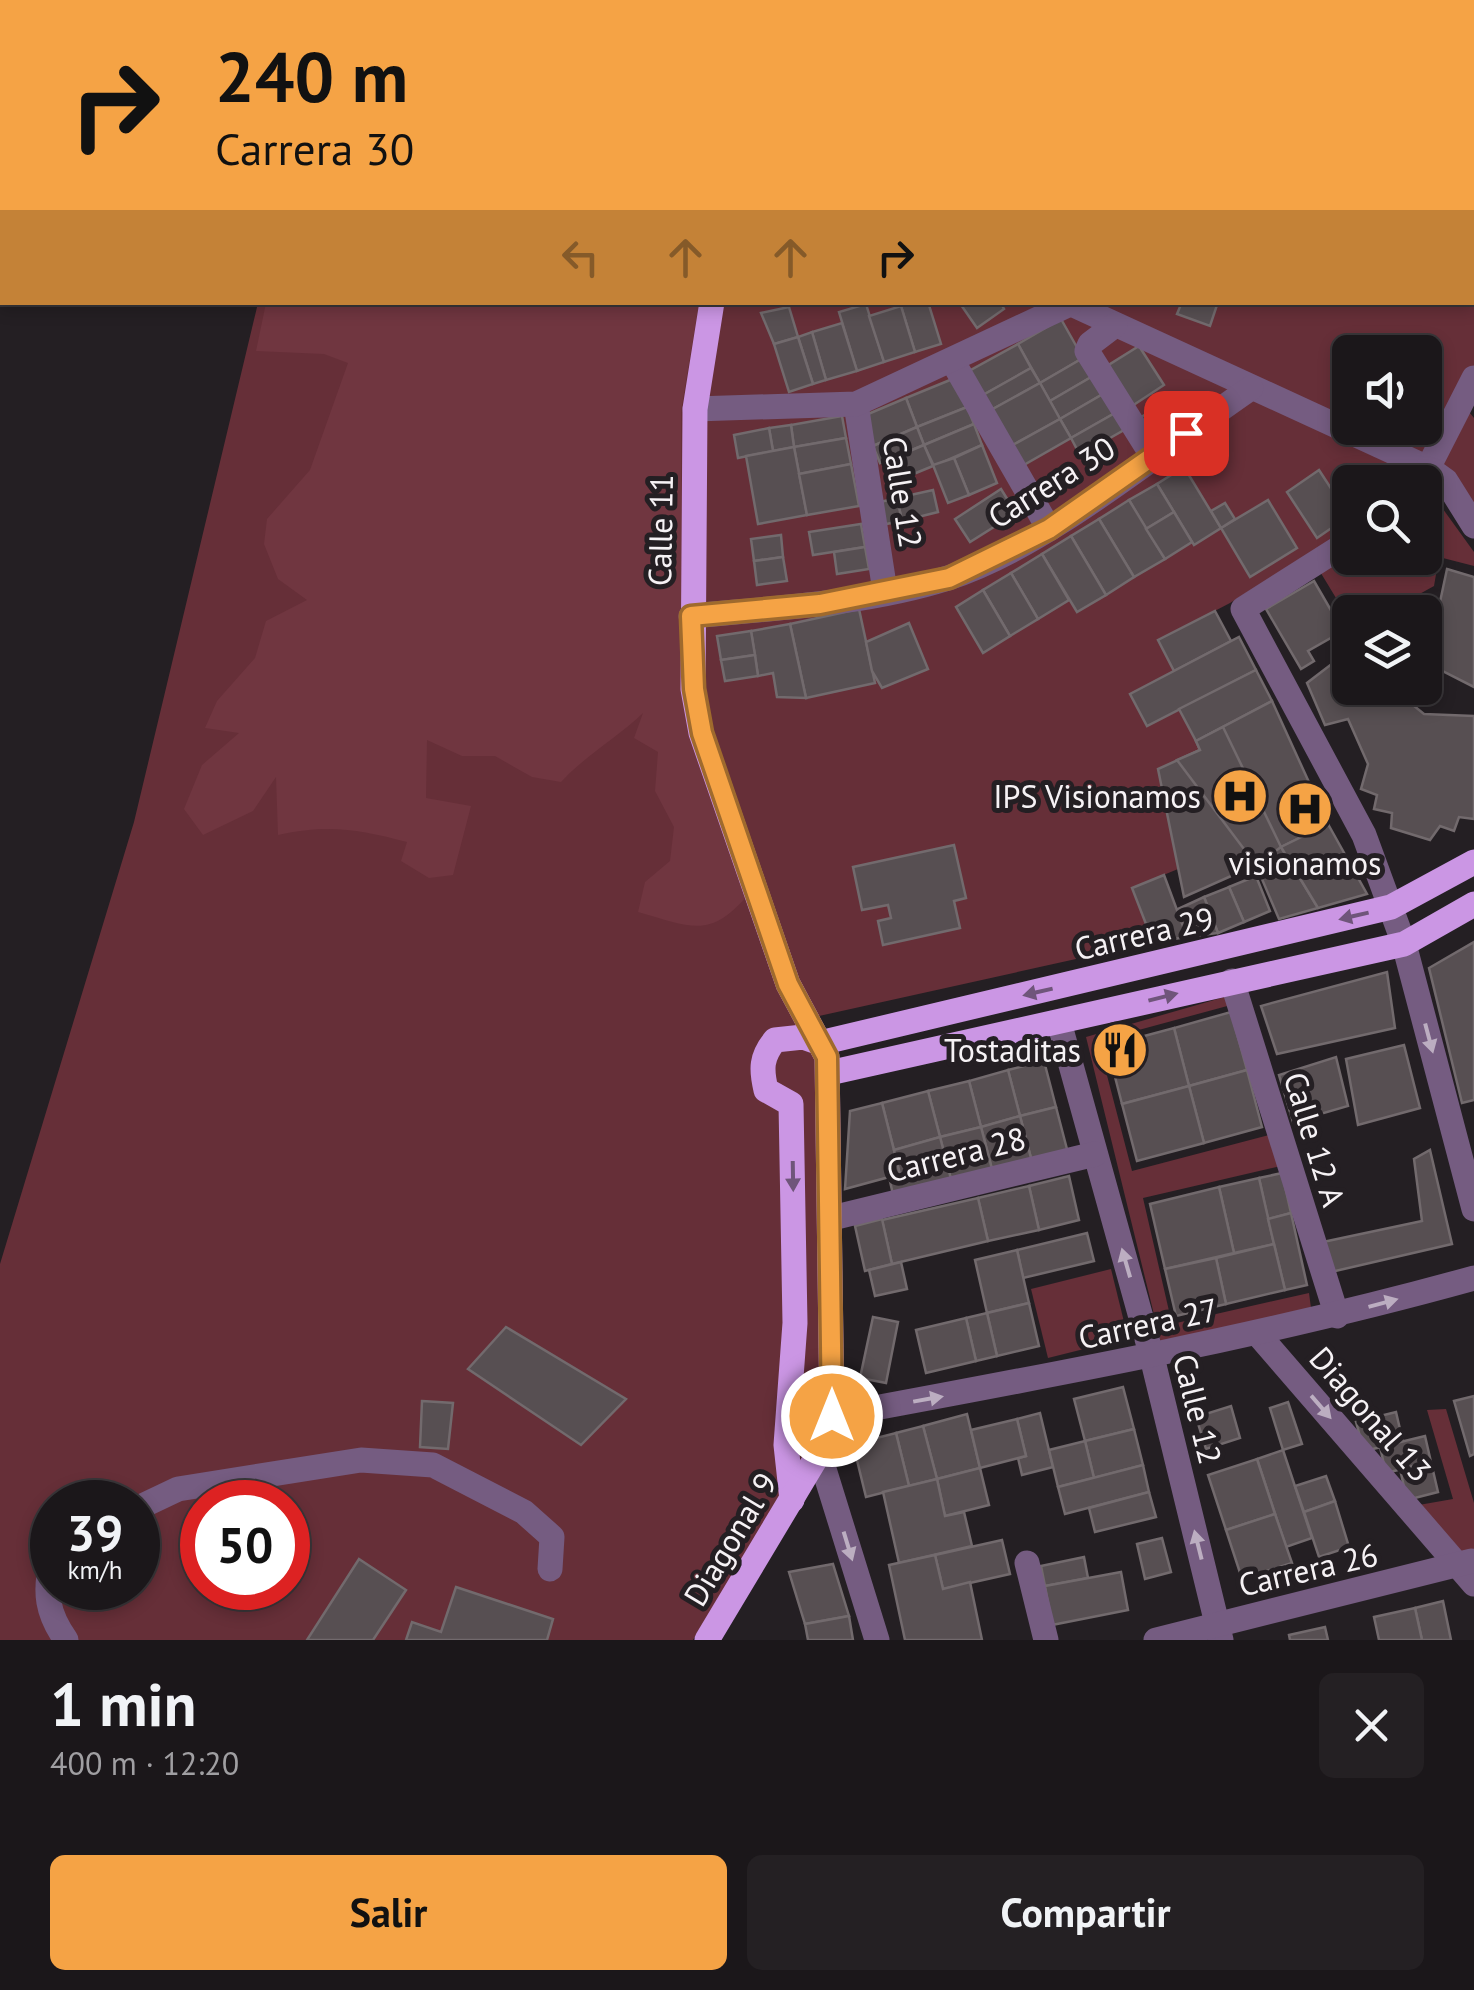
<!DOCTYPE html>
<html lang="es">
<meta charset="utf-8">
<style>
body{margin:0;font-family:"PT Sans",sans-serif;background:#242023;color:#f1f3f6;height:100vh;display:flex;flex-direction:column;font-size:38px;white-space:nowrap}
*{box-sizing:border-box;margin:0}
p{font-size:32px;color:#a09fa2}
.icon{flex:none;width:55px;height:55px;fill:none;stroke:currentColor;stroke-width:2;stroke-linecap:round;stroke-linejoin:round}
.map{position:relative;height:1640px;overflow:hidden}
.side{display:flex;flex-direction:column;background:#1b171a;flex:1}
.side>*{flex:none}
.banner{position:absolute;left:0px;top:0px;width:1475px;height:305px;box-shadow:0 5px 15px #0003,0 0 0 2px #393639;background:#f5a345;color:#111;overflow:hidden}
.controls{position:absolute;left:1332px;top:335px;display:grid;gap:20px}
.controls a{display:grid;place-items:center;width:110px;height:110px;border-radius:15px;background:#1b171a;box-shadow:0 5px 15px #0003,0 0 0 2px #393639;font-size:50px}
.speed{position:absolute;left:30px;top:1480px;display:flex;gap:20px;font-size:50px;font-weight:700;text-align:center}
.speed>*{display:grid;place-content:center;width:130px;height:130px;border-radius:50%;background:#1b171a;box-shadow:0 5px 15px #0003,0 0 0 2px #393639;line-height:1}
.speed small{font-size:25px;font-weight:400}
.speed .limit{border:15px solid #d22;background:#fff;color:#111}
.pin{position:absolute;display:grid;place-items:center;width:85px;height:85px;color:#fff;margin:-42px;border-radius:20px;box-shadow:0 5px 15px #0006}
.me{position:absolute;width:110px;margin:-55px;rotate:0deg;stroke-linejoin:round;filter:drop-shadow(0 0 8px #0008)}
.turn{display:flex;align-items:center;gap:35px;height:210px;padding:0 50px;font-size:45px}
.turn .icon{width:130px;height:130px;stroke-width:2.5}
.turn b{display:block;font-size:70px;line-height:85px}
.lanes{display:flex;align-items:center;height:95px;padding:0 50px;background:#0003;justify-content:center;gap:50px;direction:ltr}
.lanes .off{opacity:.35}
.round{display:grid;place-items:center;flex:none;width:105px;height:105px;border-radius:15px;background:#242023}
.overview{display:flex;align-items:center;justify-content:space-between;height:170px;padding:0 50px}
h1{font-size:60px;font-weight:600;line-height:75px}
.button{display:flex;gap:20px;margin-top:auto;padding:20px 50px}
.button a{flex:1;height:115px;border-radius:15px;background:#f5a345;color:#111;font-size:40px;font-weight:600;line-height:115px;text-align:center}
.button a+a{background:#242023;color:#f1f3f6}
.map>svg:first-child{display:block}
.green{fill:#662f38;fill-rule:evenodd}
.forest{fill:#703640}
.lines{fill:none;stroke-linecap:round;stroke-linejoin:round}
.river{stroke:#14032f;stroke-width:40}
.building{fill:#574f52;stroke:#726a6d;stroke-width:2.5}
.minor{stroke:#755c81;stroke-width:25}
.major{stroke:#cb96e4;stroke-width:25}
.oneway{fill:#6f557a}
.oneway2{fill:#bcaec1}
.route-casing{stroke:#9f6a2d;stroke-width:25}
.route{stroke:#f5a345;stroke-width:18}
.labels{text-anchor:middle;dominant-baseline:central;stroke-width:10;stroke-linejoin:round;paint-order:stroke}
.street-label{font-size:32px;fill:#f6f2f5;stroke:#241f23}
.poi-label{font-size:32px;fill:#f6f2f5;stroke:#241f23;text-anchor:end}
</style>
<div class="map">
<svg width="1474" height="1640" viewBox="0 0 1474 1640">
<rect width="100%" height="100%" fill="#241f23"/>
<g class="green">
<path d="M322 0H1474V390L1465 407 1474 418V514L1438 474 1425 482H1350V529L1230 603 1159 640 1174 671 1130 694 1147 726 1179 709 1200 750 1158 769 1178 869 1132 888 1153 942 810 1018 817 1039 821 1414 808 1452 693 1640H0V1264L134 822 258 303 1472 302V2ZM1350 352H1425V428H1350ZM52 1502H138V1588H52ZM202 1502H288V1588H202Z"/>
<polygon points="1435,498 1474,552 1474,566 1439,557 1434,586 1387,612 1350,612 1350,621 1319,570 1350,551 1350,558 1425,558 1425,504"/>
<polygon points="1228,996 1231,1005 1098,1041 1132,1171 1269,1135 1281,1166 1143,1198 1172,1324 1309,1293 1311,1308 1161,1343 1086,1037"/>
<polygon points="1111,1269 1128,1338 1048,1358 1031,1289"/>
<polygon points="1446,1409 1474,1503 1474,1553 1458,1559 1413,1506 1453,1499 1427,1410"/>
</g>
<path class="forest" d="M266 303H699L681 411 682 687 754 888C712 939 697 929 638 912L645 882 670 861 674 827 655 791 658 752 634 738 643 713C617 738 586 755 561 782L532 777 495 756H462L427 740 426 798 471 806 453 875 429 878 401 861 407 842C358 829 328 824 278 835L276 777 253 811 203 835 184 809 202 765 239 733 205 728 217 701 255 658 266 621 307 600 278 579 264 544 267 519 310 470 348 363 324 354 256 351Z"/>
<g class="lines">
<g class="river">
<polyline points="108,2 109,0"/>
<polyline points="0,181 2,176"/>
</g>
</g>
<g class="building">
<polygon points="913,302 928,302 941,344 915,352 901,306"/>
<polygon points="959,302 1000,302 1004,309 977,328"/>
<polygon points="1182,302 1218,302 1210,326 1177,314"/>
<polygon points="866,304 884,362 857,371 839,312"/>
<polygon points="901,306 915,352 884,362 869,316"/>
<polygon points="789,307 798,337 774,344 761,313"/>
<polygon points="1061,319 1083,358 1040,383 1018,344"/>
<polygon points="842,323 857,371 826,380 812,332"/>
<polygon points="812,332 826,380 813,384 798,337"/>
<polygon points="798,337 813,384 789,392 774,344"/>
<polygon points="1018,344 1031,368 983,395 969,371"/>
<polygon points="1139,346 1164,385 1132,406 1107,366"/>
<polygon points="1083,358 1093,376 1050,401 1040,383"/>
<polygon points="1031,368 1040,383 991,410 983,395"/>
<polygon points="1093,376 1103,394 1060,419 1050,401"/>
<polygon points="955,378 967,407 917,427 906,398"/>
<polygon points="1040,383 1060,419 1011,446 991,410"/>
<polygon points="1103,394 1115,413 1071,438 1060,419"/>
<polygon points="906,398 917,427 873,446 861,417"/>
<polygon points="1162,406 1173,427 1148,440 1137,419"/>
<polygon points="967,407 974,424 924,445 917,427"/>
<polygon points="1115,413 1124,430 1080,455 1071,438"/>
<polygon points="842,416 846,438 794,447 791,425"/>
<polygon points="1060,419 1071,438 1022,466 1011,446"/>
<polygon points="974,424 982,445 934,466 924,445"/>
<polygon points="791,425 794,447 773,451 769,428"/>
<polygon points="917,427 924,445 880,463 873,446"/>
<polygon points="769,428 773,451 738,458 734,435"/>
<polygon points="846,438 851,464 799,474 794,447"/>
<polygon points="924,445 933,466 894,482 886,461"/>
<polygon points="982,445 997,483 969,495 954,458"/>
<polygon points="794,447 807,515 758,524 746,456"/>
<polygon points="954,458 969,495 948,503 933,465"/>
<polygon points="851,464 859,506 807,515 799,474"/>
<polygon points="1184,467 1221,528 1194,545 1157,484"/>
<polygon points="1319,470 1349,516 1317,538 1287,492"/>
<polygon points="1157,484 1174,512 1146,529 1129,500"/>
<polygon points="1001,489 1016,513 970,542 955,519"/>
<polygon points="933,490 938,512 902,521 897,498"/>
<polygon points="897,498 902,521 881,525 876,503"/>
<polygon points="1129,500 1165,559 1134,577 1099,519"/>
<polygon points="1268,500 1297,548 1250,577 1221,528"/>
<polygon points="1225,503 1235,519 1221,528 1211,511"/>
<polygon points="1174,512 1192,542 1165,559 1146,529"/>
<polygon points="1099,519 1134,577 1106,595 1071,536"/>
<polygon points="861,524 865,547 813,555 809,532"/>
<polygon points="781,535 783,557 754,561 751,539"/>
<polygon points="1071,536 1106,595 1077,612 1042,554"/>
<polygon points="865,547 869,569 837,574 834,552"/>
<polygon points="1042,554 1069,600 1038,619 1011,573"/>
<polygon points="783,557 787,581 757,585 754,561"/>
<polygon points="1447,569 1474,577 1474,687 1427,663"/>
<polygon points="1011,573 1038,619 1010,636 983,590"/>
<polygon points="1314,581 1343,631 1308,651 1314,661 1301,669 1266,609"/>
<polygon points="983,590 1010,636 983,653 956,607"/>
<polygon points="859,609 875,683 806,698 790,624"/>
<polygon points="1215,611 1231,641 1174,671 1158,640"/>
<polygon points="909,623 928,669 882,688 872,671 866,642"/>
<polygon points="790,624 806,698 777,697 773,673 758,676 751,631"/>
<polygon points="751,631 755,655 721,660 717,636"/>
<polygon points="1239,637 1256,670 1147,726 1130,694"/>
<polygon points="1350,650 1350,688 1392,688 1424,714 1474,716 1474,819 1459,817 1454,831 1440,826 1430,840 1391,828 1392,813 1374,809 1377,795 1361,789 1368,764 1348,719 1325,725 1307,683"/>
<polygon points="755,655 758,676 725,681 721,660"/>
<polygon points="1256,670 1272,701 1196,741 1179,709"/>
<polygon points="1272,701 1328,824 1281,847 1318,908 1279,919 1256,865 1184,897 1158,769 1200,750 1196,741"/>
<polygon points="1223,727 1281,847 1256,865 1177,760 1200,750 1196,741"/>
<polygon points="1328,824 1367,894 1318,908 1281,847"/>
<polygon points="954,845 966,898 954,901 960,928 883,945 878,921 891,918 888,905 862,910 853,867"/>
<polygon points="1164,875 1187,937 1153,942 1132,888"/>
<polygon points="1256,876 1270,911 1244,922 1229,887"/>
<polygon points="1229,887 1244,922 1218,933 1204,897"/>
<polygon points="1204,897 1218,933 1187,937 1178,909"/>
<polygon points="1474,942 1474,1100 1462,1103 1429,968"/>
<polygon points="1387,972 1395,1028 1277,1054 1261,1006"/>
<polygon points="1231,1012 1247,1070 1189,1086 1174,1028"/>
<polygon points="1174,1028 1189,1086 1122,1104 1107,1046"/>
<polygon points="1404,1045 1420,1108 1358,1125 1346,1059"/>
<polygon points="1336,1057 1348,1106 1293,1122 1279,1075"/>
<polygon points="1044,1061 1056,1107 1020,1116 1008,1070"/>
<polygon points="1008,1070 1020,1116 981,1127 969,1081"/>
<polygon points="1247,1070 1262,1127 1204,1143 1189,1086"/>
<polygon points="969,1081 981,1127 940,1137 928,1091"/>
<polygon points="1189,1086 1204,1143 1137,1161 1122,1104"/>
<polygon points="928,1091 940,1137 894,1150 882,1103"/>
<polygon points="882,1103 900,1174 845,1189 850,1111"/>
<polygon points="1056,1107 1068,1153 1032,1162 1020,1116"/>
<polygon points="1020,1116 1032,1162 993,1173 981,1127"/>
<polygon points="981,1127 993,1173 952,1183 940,1137"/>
<polygon points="940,1137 952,1183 894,1199 889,1177 900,1174 894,1150"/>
<polygon points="1430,1150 1452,1244 1331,1272 1323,1242 1422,1221 1414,1159"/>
<polygon points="1282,1173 1291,1213 1268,1219 1259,1178"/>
<polygon points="1069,1176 1079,1220 1039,1230 1029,1186"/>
<polygon points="1259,1178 1274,1244 1234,1253 1219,1187"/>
<polygon points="1029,1186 1039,1230 988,1241 978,1198"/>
<polygon points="1219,1187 1234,1253 1165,1269 1150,1204"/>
<polygon points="978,1198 988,1241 892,1264 882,1220"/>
<polygon points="1291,1213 1307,1285 1285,1290 1268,1219"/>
<polygon points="882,1219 892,1264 865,1271 855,1226"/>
<polygon points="1087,1233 1094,1261 1023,1278 1017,1250"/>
<polygon points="1274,1244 1285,1290 1226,1304 1216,1258"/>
<polygon points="1017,1250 1029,1303 987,1313 975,1260"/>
<polygon points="1216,1258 1226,1304 1176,1316 1165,1269"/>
<polygon points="901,1262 907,1289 875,1296 869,1270"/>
<polygon points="1029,1303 1039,1346 997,1356 987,1313"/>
<polygon points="987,1313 997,1356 976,1361 966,1318"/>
<polygon points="873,1317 898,1322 886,1383 860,1378"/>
<polygon points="966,1318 976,1361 926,1373 916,1330"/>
<polygon points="506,1327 626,1399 581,1445 468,1369"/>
<polygon points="1123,1387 1134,1429 1085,1441 1074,1399"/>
<polygon points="1474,1396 1474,1454 1470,1456 1454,1401"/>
<polygon points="422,1401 453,1403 448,1449 420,1447"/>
<polygon points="1288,1402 1302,1444 1283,1450 1270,1408"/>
<polygon points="1231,1406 1240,1438 1206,1449 1196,1417"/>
<polygon points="1396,1412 1403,1442 1364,1451 1356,1422"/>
<polygon points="1040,1413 1053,1467 1022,1475 1018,1458 1026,1456 1017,1419"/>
<polygon points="967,1414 980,1468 937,1479 923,1426"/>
<polygon points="1017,1419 1026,1456 980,1468 971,1430"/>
<polygon points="923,1426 937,1479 909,1486 896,1433"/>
<polygon points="1134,1429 1143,1465 1094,1478 1085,1441"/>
<polygon points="896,1433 909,1486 866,1497 853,1444"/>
<polygon points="1425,1436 1431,1462 1386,1473 1380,1447"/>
<polygon points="1085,1441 1094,1478 1058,1487 1049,1450"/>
<polygon points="1283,1450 1312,1538 1286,1547 1257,1459"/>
<polygon points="1257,1459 1275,1514 1226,1530 1208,1475"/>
<polygon points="1431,1462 1438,1492 1407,1500 1400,1469"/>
<polygon points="1143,1465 1149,1492 1065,1514 1058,1487"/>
<polygon points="980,1468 989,1505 945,1516 937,1479"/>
<polygon points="1326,1476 1335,1501 1304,1512 1295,1486"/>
<polygon points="937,1479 945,1516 964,1512 972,1546 899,1563 883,1492"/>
<polygon points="1149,1492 1156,1517 1095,1532 1089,1508"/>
<polygon points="1335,1501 1349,1547 1319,1557 1304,1512"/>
<polygon points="1275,1514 1292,1563 1242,1579 1226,1530"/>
<polygon points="1162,1538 1171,1572 1145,1579 1137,1544"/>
<polygon points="1002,1540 1010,1574 943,1589 935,1555"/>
<polygon points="935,1555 943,1589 970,1582 982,1640 905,1640 889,1565"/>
<polygon points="1084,1557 1088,1578 1045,1586 1041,1566"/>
<polygon points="359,1559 406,1590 373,1640 307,1640"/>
<polygon points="833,1564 849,1616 805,1624 789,1572"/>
<polygon points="1121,1572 1128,1610 1052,1625 1045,1586"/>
<polygon points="456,1587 553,1619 547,1640 406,1640 412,1622 441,1632"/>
<polygon points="1443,1601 1451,1640 1422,1640 1415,1608"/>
<polygon points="1415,1608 1422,1640 1379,1640 1374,1617"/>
<polygon points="849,1616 853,1640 808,1640 805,1624"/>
<polygon points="1325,1627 1328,1640 1290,1640 1289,1635"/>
</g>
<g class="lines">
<g class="minor">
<polyline points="1405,0 1411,2"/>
<polyline points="1472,27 1474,27"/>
<polyline points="1067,302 1428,468 1446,481 1474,526"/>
<polyline points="1115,325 1090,344 1087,351 1152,455"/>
<polyline points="953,362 1049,529"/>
<polyline points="856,404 885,591"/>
<polyline points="695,409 856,404 1070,304"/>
<polyline points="1428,468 1474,378"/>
<polyline points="1350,541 1243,609 1364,835 1404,944 1474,1209"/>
<path d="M691 616C776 608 866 604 948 578 1046 547 1164 447 1251 388"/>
<polyline points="1232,981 1337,1316"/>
<polyline points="1059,1022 1152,1357 1221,1640"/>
<polyline points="832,1218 1095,1154"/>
<polyline points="1257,1333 1474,1584"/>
<path d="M832 1416C1048 1376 1262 1337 1474 1278"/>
<polyline points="819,1453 877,1640"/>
<polyline points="138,1508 178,1489 361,1460 433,1465 524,1512 552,1537 550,1569"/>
<path d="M52 1560C44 1592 47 1613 66 1640"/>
<polyline points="1027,1563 1046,1640"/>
<polyline points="1156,1640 1471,1561"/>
</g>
<g class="major">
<polyline points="825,2 827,0"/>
<polyline points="820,1043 1391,907 1474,862"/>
<polyline points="829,1073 1404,944 1474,904"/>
<path d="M792 1500 786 1445 795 1323 791 1104 766 1090C761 1069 761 1057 775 1040L803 1037 820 1043"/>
<polyline points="707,1640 819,1453 832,1416 827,1057 788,984 701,733 693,689 695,409 712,302"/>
</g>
</g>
<defs><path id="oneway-solid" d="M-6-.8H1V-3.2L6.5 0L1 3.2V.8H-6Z" transform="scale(2.5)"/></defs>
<g class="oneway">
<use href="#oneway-solid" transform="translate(1354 916) rotate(167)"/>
<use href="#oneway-solid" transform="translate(1038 992) rotate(167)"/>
<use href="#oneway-solid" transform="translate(1163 997) rotate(-14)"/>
<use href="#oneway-solid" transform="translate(793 1176) rotate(89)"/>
</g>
<g class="oneway2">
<use href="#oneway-solid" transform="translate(1429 1038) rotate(75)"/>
<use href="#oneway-solid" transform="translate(1126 1263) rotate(-106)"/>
<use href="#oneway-solid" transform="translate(1383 1303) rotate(-15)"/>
<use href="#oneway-solid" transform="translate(928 1399) rotate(-10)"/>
<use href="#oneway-solid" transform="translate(1321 1407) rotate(49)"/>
<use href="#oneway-solid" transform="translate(1198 1545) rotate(-104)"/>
<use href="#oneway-solid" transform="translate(848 1546) rotate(73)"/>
</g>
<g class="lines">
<g class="route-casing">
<polyline id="route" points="832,1416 827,1057 788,984 702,733 694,689 691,616 820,604 949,578 1049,529 1186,433"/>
</g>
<use href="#route" class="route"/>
</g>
<defs>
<g id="hospital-disc" transform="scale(2.875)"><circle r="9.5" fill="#f5a345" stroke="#241f23"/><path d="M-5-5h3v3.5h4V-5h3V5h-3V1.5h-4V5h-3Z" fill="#111"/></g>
<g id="restaurant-disc" transform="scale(2.875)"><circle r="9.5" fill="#f5a345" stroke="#241f23"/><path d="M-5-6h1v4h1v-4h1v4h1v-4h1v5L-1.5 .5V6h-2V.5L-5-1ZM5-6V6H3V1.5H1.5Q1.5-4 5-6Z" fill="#111"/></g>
</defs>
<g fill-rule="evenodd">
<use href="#hospital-disc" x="1240" y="796"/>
<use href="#hospital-disc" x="1305" y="809"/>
<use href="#restaurant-disc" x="1120" y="1050"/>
</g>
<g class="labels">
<g class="street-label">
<text transform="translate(1051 482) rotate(-32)">Carrera 30</text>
<text transform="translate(903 492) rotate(81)">Calle 12</text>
<text transform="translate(660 530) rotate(-89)">Calle 11</text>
<text transform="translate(1144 933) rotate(-13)">Carrera 29</text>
<text transform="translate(1315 1139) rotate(73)">Calle 12 A</text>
<text transform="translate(956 1154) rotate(-14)">Carrera 28</text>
<text transform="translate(1148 1323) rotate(-12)">Carrera 27</text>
<text transform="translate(1198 1409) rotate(76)">Calle 12</text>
<text transform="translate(1371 1414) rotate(49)">Diagonal 13</text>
<text transform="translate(730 1539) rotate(-59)">Diagonal 9</text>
<text transform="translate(1308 1569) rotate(-13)">Carrera 26</text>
</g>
<g class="poi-label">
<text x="1201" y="796">IPS Visionamos</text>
<text x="1305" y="863" text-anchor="middle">visionamos</text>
<text x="1081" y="1050">Tostaditas</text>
</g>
</g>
</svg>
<div class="controls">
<a><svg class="icon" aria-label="sound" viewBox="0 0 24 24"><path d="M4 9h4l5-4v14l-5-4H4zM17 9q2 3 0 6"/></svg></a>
<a><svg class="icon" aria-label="search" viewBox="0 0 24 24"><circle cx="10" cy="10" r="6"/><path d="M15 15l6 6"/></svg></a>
<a><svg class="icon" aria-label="layers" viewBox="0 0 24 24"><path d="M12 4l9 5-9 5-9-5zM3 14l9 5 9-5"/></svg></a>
</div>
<div class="speed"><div>39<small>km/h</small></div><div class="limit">50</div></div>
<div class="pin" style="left:1186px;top:433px;background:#d93025"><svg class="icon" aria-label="arrive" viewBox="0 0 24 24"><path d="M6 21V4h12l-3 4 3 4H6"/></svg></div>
<svg class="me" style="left:832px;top:1416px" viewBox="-20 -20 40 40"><circle r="17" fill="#f5a345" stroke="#fff" stroke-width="3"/><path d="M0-11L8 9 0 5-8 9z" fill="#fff"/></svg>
<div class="banner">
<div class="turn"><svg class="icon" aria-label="right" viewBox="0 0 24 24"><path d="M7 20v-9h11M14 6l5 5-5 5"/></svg><div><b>240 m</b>Carrera 30</div></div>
<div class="lanes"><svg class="icon off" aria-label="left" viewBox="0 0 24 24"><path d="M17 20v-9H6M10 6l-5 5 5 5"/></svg><svg class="icon off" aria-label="ahead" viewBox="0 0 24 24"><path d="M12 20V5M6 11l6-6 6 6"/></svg><svg class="icon off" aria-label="ahead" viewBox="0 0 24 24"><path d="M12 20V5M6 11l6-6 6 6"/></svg><svg class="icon" aria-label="right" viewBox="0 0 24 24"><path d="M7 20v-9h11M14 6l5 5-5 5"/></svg></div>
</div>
</div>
<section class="side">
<div class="overview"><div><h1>1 min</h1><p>400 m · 12:20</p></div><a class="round"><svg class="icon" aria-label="close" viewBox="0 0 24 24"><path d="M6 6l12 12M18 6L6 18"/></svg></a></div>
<div class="button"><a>Salir</a><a>Compartir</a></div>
</section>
